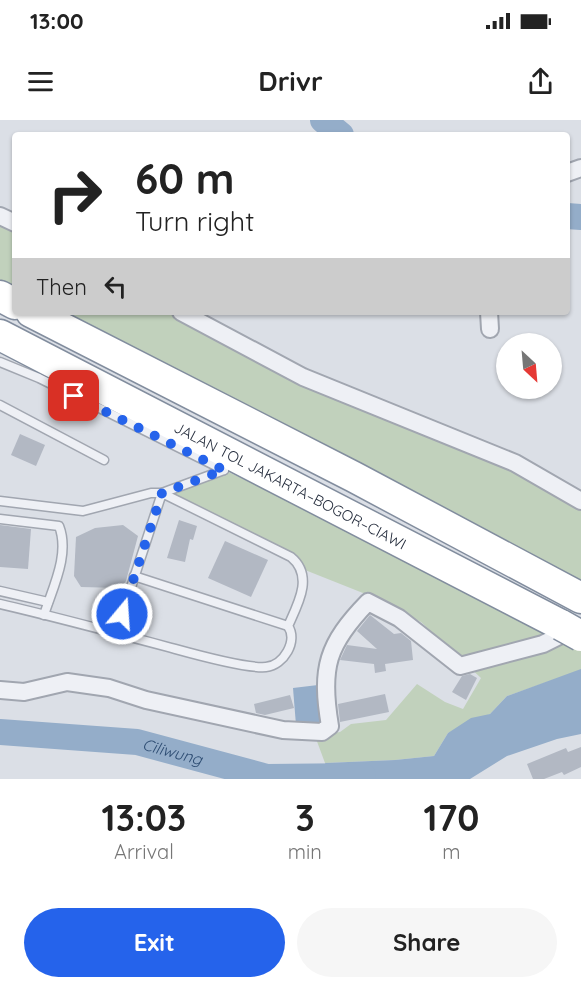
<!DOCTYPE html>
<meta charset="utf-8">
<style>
body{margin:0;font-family:Quicksand,sans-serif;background:#f6f6f6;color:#222;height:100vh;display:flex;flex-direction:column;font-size:22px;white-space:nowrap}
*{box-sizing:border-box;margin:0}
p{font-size:20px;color:#767676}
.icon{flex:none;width:33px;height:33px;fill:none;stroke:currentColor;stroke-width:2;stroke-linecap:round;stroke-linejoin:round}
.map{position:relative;height:659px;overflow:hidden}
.panel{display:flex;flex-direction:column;background:#fff;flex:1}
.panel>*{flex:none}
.guide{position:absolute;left:12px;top:12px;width:558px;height:183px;border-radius:6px;box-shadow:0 2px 4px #0004;background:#fff;color:#222;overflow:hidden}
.needle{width:39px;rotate:154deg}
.tools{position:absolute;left:496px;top:213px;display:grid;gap:12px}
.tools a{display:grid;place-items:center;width:66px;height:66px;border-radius:50%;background:#fff;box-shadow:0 2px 4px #0004;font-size:30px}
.pin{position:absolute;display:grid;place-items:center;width:51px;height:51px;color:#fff;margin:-26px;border-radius:12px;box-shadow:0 3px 9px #0006}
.me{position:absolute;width:66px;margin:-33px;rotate:18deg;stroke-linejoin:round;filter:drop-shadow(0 0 4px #0008)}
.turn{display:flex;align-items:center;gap:21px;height:126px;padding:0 24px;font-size:27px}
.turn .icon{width:78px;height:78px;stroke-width:2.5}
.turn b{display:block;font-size:42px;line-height:51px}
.then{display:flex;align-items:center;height:57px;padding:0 24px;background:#0003;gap:12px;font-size:22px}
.eta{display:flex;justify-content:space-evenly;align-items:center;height:102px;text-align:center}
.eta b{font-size:36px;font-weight:800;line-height:42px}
.button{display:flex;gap:12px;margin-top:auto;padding:12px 24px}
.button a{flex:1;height:69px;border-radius:36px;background:#2563eb;color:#fff;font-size:24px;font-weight:800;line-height:69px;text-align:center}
.button a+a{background:#f6f6f6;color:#222}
.status{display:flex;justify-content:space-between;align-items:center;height:42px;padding:0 30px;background:#fff;direction:ltr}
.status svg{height:16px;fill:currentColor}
header{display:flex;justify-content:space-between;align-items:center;height:78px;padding:0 24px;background:#fff;font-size:27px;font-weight:800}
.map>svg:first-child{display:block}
.green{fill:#c1d1bc}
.water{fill:#94adc9}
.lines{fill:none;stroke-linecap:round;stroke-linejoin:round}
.river{stroke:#94adc9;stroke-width:26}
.building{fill:#b2b8c3}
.service-casing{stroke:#a1a6b0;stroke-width:11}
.minor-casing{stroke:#a1a6b0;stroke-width:20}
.motorway-casing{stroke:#828d9e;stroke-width:33}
.service{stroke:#eef0f5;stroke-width:8}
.minor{stroke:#eef0f5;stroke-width:16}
.motorway{stroke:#fff;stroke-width:30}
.motorway-bridge-casing{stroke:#828d9e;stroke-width:33;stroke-linecap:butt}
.motorway-bridge{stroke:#fff;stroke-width:30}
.route{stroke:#2563eb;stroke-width:10;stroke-dasharray:0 18}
.labels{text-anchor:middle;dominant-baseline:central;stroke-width:4.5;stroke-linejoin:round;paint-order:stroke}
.street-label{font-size:15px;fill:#252d3d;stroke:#eaeef4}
.water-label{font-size:16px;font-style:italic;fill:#2d4c72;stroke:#eaeef4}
</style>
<div class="status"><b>13:00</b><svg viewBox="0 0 49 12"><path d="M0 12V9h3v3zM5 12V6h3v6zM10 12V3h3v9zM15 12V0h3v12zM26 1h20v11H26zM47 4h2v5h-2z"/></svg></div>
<header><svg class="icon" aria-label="menu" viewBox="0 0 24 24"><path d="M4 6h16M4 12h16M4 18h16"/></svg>Drivr<svg class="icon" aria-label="share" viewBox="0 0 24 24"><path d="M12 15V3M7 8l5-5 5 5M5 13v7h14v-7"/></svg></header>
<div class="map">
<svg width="581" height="659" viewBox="0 0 581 659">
<rect width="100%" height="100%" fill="#dbdfe6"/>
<g class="green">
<polygon points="0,97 15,104 15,184 0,176"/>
<polygon points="31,192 179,192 581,381 581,478"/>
<polygon points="224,350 581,517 581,550 507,576 490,594 448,613 434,636 395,640 325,643 315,616 340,612 351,604 386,600 417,564 445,582 463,589 481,558 421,502 373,477 300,448 299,445 162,373"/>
</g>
<g class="water">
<polygon points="581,549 581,614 557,619 507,636 470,659 331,659 325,643 395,640 434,636 448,613 471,598 490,594 507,576"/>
<polygon points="318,565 322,602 296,605 293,568"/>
</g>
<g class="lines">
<g class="river">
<polyline points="323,0 341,15"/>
<polyline points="567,96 581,97"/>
<path id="s1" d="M0 612 137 622 267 657 363 656"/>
</g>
</g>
<g class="building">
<polygon points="20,314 45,325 36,346 11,335"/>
<polygon points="179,400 197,406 193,420 190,419 185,442 167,438"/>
<polygon points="0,405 31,409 28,449 0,447"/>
<polygon points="123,405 138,416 126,461 120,468 81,467 74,456 76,417 95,408"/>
<polygon points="225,421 268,440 251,477 208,458"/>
<polygon points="370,495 394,514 401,513 411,521 413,540 385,544 386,551 375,553 374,544 340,540 347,525 377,529 357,511"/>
<polygon points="470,554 477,558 466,580 452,572 462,556"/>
<polygon points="385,574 389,592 340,602 338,584"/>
<polygon points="290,575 294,588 265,595 256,593 254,584"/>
<polygon points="581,627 581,647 564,655 562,652 544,659 533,659 527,644 566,628 568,632"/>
</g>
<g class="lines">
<g class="service-casing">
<g id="service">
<polyline points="0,242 39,258 224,350"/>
<polyline points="0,285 104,340"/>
<polyline points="0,381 83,391 151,373 162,373 224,350"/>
<path d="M0 399 59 406C70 434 53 467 44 495"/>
<polyline points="134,456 288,506"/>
<polyline points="0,471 48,482"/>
<path d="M0 484C56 497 112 512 168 527 190 533 245 549 266 547 284 545 298 521 288 506 298 484 314 456 291 437L162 373 116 513"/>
</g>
</g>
<g class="minor-casing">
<g id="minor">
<polyline points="567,53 581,48"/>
<polyline points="0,96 15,103"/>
<polyline points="181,192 303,257 515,343 581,381"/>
<polyline points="489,192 490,209"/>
<path d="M0 570 24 572 67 562 109 568 146 580 283 610 322 612 330 606C320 548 327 524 368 482L399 498 460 546 543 524 575 508"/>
</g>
</g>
<g class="motorway-casing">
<g id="motorway">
<polyline points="0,176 15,184"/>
<polyline points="31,192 354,357 581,478"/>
<path id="s2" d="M0 215 561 505"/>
</g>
</g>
<use href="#service" class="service"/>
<use href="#minor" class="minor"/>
<use href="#motorway" class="motorway"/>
<g class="motorway-bridge-casing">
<polyline id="motorway-bridge" points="561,505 581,516"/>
</g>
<use href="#motorway-bridge" class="motorway-bridge"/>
</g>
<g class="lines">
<polyline class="route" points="74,276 224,350 162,373 122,494"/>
</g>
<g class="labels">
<g class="street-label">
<text stroke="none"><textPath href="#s2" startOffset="327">JALAN TOL JAKARTA–BOGOR–CIAWI</textPath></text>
</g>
<g class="water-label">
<text stroke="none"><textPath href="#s1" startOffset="174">Ciliwung</textPath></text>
</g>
</g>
</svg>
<div class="tools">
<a><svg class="needle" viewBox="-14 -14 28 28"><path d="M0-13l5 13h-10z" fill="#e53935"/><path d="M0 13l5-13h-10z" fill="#767676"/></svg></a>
</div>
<div class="pin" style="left:74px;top:276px;background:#d93025"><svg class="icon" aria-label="arrive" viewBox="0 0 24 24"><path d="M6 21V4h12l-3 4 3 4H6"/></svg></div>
<svg class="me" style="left:122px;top:494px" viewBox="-20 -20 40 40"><circle r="17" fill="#2563eb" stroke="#fff" stroke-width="3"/><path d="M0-11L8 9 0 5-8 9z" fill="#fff"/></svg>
<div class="guide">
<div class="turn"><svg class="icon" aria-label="right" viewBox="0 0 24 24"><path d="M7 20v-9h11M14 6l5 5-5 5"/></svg><div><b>60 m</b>Turn right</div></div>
<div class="then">Then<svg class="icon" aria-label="left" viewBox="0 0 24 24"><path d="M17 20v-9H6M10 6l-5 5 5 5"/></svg></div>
</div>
</div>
<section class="panel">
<div class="eta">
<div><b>13:03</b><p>Arrival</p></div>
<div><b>3</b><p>min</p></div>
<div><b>170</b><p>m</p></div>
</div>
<div class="button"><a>Exit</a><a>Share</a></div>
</section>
